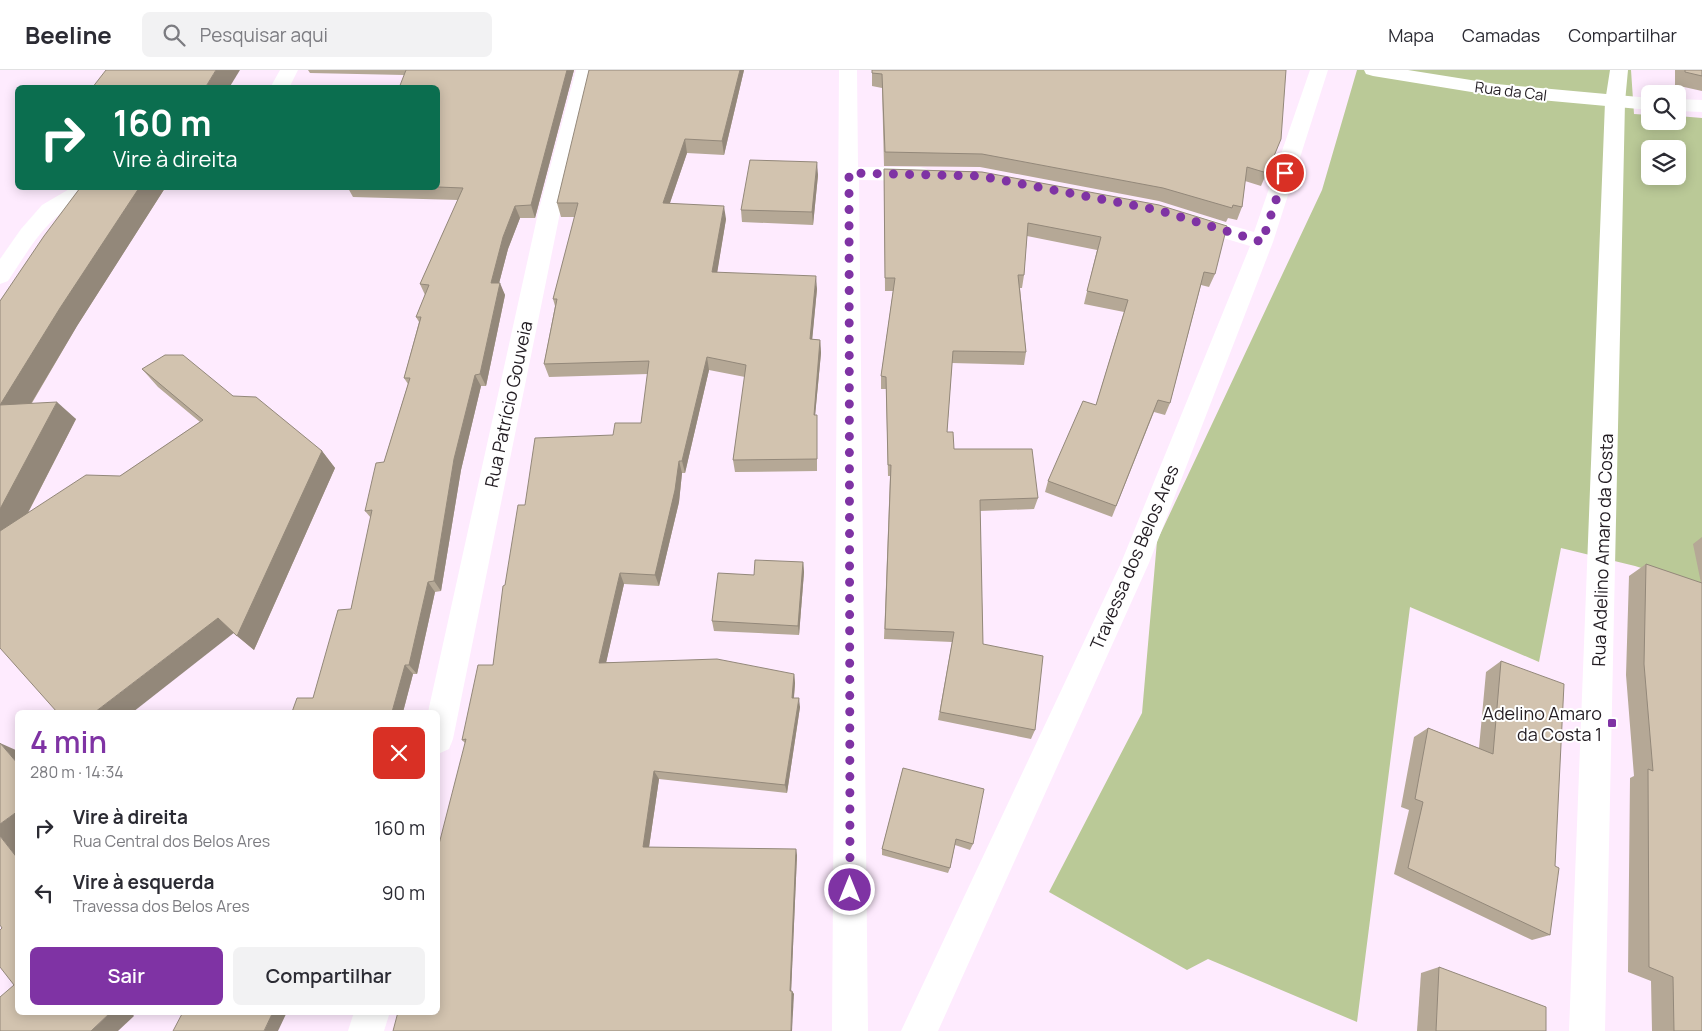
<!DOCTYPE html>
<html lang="pt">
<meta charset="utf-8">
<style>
body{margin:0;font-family:Manrope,sans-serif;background:#f2f2f3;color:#2b2b33;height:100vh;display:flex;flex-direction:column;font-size:19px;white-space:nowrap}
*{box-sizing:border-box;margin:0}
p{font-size:16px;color:#7c7c81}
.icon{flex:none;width:28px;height:28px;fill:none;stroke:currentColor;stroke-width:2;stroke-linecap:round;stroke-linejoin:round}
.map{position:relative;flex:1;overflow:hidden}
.side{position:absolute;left:15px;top:640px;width:425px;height:305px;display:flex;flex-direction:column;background:#fff;border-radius:8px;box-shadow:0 2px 12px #0003}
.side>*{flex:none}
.banner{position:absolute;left:15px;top:15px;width:425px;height:105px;border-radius:8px;box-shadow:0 2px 12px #0003;background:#0b6e4f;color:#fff;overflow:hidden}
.controls{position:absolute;left:1641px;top:15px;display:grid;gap:10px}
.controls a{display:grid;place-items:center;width:45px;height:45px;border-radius:8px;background:#fff;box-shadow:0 2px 12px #0003;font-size:25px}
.pin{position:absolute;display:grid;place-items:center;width:42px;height:42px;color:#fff;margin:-21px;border:2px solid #fff;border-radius:50%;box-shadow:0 1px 5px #0007}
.me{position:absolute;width:55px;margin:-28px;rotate:0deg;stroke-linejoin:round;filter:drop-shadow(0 0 4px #0008)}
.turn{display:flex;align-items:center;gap:18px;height:105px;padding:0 15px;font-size:22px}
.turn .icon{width:65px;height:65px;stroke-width:2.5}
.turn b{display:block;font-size:35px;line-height:42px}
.round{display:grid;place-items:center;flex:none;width:52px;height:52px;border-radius:8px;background:#f2f2f3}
.overview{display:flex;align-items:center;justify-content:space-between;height:85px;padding:0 15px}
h1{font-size:30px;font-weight:600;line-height:38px;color:#7f33a4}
.cta{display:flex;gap:10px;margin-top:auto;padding:10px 15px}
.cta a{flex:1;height:58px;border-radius:8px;background:#7f33a4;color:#fff;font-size:20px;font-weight:600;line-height:58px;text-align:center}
.cta a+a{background:#f2f2f3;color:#2b2b33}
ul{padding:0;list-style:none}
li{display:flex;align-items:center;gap:15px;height:65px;padding:0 15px}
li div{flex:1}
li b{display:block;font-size:19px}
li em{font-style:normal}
header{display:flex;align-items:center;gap:30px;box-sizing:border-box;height:70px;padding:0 25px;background:#fff;border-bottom:1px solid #e1e1e2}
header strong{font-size:24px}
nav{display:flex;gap:28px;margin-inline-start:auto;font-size:18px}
.search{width:350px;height:45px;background:#f2f2f3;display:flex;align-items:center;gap:12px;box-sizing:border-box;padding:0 18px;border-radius:8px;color:#7c7c81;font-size:19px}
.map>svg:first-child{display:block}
.forest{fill:#bac997;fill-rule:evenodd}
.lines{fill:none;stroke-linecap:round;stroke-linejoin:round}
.street{fill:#fff;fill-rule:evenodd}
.secondary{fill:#fff;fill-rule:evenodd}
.wall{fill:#b5a896}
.shaded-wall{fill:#93887a}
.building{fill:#d2c3af;stroke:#93887a}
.route{stroke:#7f33a4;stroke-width:9;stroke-dasharray:0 16.2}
.poi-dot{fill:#7f33a4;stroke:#fff;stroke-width:2}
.labels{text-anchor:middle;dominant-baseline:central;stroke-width:4;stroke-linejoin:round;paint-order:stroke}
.far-street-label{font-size:15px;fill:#221c22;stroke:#fff}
.street-label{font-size:18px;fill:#221c22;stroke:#fff}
.poi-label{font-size:18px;fill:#221c22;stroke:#fff;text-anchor:end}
</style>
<header>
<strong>Beeline</strong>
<div class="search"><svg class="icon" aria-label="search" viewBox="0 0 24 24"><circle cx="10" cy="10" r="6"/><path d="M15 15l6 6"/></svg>Pesquisar aqui</div>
<nav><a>Mapa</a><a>Camadas</a><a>Compartilhar</a></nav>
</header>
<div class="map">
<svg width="1702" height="961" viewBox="0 0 1702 961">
<rect width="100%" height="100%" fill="#feebfe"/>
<path class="forest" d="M1357 0H1631L1634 44 1650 45V51H1678V46L1702 48V517L1635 496 1561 478 1539 592 1410 537 1357 952 1208 889 1187 900 1049 822 1142 643 1157 471 1322 120ZM1650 79H1678V106H1650Z"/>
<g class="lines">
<g class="street">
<polygon points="280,0 298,0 289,18 270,18"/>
<polygon points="576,0 594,0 560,143 453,669 449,679 438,684 438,642 428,642 538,143"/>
<polygon points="839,0 857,0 858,97 920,97 927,99 930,104 927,109 920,111 859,110 868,961 832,961"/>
<polygon points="1310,0 1328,0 1273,172 1149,493 938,961 901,961 1121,493 1250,176 1183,156 1180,151 1183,146 1191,144 1254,162"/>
<polygon points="1364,0 1408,0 1496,14 1650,28 1650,40 1496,26 1373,6 1366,4"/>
<polygon points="1678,29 1702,30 1702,42 1678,41"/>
<path d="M71 118H103L100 123C52 137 34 172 8 211L0 214V189L21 159 42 135Z"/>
<polygon points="354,942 390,942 384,961 348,961"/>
</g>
<polygon class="secondary" points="1610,0 1628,0 1625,32 1605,961 1569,961 1605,32"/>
</g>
<g class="wall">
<polygon points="308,0 574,0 535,148 520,148 508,179 499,213 505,225 486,316 481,316 461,400 441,521 435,522 417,604 413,604 403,642 292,642 313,628 351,539 371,448 365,441 384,392 408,314 404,308 419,252 416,247 425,225 420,214 458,130 353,127 348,118 438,118 438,18 404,5 310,3"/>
<polygon points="744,0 724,85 687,83 670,133 726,149 717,202 817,219 812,269 820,270 821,283 815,345 817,357 817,401 735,402 733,390 745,307 709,300 685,403 682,403 679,432 659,516 624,514 606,592 794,604 795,613 794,628 800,637 787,723 659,709 649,777 797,785 791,921 794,924 438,942 465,673 462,670 493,595 505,515 525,435 613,365 641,353 648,304 549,307 544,294 555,236 553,229 575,147 561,147 557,133"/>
<polygon points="872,0 1281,69 1261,116 1245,111 1242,137 1237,150 1228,148 1226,152 1159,131 980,97 884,96 882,18 872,16"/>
<polygon points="1675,0 1702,0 1702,21 1675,15"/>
<polygon points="884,99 982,102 1215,204 1209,217 1201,215 1170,333 1165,345 1154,342 1112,447 1045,422 1048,411 1096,335 1124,242 1084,234 1097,180 1027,166 1024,205 1022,218 1020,218 1026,282 1024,295 952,293 947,362 954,379 1038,428 1034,439 980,441 983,574 1035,660 1031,669 938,650 952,572 884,569 890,406 888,406 886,319 881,319 881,306 893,221 885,221"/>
<polygon points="818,105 813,155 742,152 741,140"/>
<polygon points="80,118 165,118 77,256 32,333 76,349 28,443 120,406 200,352 158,317 142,299 233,326 322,381 335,398 254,580 234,563 0,578 0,231"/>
<polygon points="1702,467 1702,961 1652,961 1651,911 1628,902 1630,708 1634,706 1626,605 1629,506 1646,494 1701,513 1693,474"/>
<polygon points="803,492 804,502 799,565 714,561 712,551 754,505"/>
<polygon points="1501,591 1550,865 1532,870 1394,804 1409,740 1401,737 1414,667 1428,658 1479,678 1486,602"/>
<polygon points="903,698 973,774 970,780 955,775 950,798 948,803 882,785 882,779"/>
<polygon points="1439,897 1546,961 1417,961 1421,903"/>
</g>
<g class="shaded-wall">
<polygon points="216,0 240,0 229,18 205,18"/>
<polygon points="567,0 574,0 535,148 531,135"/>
<polygon points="740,0 744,0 724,85 722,71"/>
<polygon points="685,69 687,83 665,147 663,133"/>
<polygon points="817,92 818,105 813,155 812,142"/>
<polygon points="139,118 165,118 77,256 20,352 0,335 60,238"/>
<polygon points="515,136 520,148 508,179 496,225 491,213 503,167"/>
<polygon points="724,136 726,149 715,216 712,202"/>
<polygon points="816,206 817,219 811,282 810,269"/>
<polygon points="500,213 505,225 486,316 480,304"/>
<polygon points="820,270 821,283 814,357 814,345"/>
<polygon points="707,287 709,300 685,403 682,391"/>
<polygon points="475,305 481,316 461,400 441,521 434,511 454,389"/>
<polygon points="57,332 76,349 4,489 0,486 0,439"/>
<polygon points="322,381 335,398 254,580 237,566"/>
<polygon points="679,391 682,403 679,432 659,516 655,505"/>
<polygon points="803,492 804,502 799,565 798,556"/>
<polygon points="620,503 624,514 604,602 599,593"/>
<polygon points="428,512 435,522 417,604 409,595"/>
<polygon points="218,548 235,562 133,642 95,642"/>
<polygon points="405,595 413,604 403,642 392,642"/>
<polygon points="794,604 795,613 793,637 792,628"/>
<polygon points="799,628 800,637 787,723 785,715"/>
<polygon points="0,673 18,681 18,694"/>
<polygon points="654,701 659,709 648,784 643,777"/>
<polygon points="18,741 18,789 0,766 0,754"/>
<polygon points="796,779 797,785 791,924 790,921"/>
<polygon points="792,921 794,924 792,961 791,961"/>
<polygon points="111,942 131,942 134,946 118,961 91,961"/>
<polygon points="273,942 287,942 278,961 264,961"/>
</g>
<g class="building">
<polygon points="106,0 216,0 205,18 92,18"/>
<polygon points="406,0 567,0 531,135 515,136 503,167 491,213 500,213 480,304 475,305 454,389 434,511 428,512 409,595 405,595 392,642 292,642 297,628 313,628 338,540 351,539 372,440 365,441 376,393 384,392 410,308 404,308 421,247 416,247 429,215 420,214 463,118 438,117 438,18 399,18"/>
<polygon points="589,0 740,0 722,71 685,69 663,133 724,136 712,202 816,206 810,269 820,270 814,345 817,345 817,389 733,390 746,295 707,287 682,391 679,391 675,420 655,505 620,503 599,593 717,589 794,604 792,628 799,628 785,715 654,701 643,777 796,779 790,921 792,921 791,961 393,961 398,942 438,942 438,778 466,669 462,670 478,595 493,595 503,516 505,515 518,435 525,435 535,368 613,365 615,353 641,353 649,291 544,294 557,229 553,229 578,133 557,133"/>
<polygon points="872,0 1286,0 1281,69 1267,103 1247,97 1242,137 1233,135 1232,138 1163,118 982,84 885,82 882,4 872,3"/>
<polygon points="1685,0 1702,0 1702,6 1685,2"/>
<polygon points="750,90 817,92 812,142 741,140"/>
<polygon points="884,99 982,102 1159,135 1227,156 1215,204 1204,202 1170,333 1158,330 1116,436 1048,411 1083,331 1096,335 1128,230 1087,221 1101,167 1028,153 1024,205 1018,205 1026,282 953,281 947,362 953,362 954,379 1032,379 1038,428 980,430 983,574 1043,586 1035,660 940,642 954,562 885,559 891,395 888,395 886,307 881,306 895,208 885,208"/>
<polygon points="80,118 139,118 60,238 0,335 57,332 0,439 0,231 44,166"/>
<polygon points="165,285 183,285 233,326 256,327 322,381 237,566 218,548 95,642 57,642 0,578 0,461 86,405 120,406 203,350 142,299"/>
<polygon points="755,490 803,492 798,556 712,551 718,503 754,505"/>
<polygon points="1646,494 1702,513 1702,961 1674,961 1673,907 1649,897 1648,699 1653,701 1644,594"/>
<polygon points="1501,591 1564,614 1555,796 1559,798 1550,865 1408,798 1423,732 1415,729 1428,658 1493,684"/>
<polygon points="0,673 18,694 18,741 0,754"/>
<polygon points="903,698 984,719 973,774 956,769 950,798 882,779"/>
<polygon points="0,766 18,789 18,942 111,942 91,961 0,961 0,927 14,915 0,897 0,860 2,858 0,855"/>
<polygon points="1439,897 1546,937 1546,961 1436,961"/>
<polygon points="183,942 273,942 264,961 173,961"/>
</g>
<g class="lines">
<polyline class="route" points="850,820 849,103 980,106 1158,140 1262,172 1285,103"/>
</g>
<rect class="poi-dot" x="1607" y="648" width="10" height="10" rx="2.5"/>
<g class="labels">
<g class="far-street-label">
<text transform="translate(1511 21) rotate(7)">Rua da Cal</text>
</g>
<g class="street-label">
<text transform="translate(508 334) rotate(-78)">Rua Patrício Gouveia</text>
<text transform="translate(1602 480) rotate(-88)">Rua Adelino Amaro da Costa</text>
<text transform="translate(1134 487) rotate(-67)">Travessa dos Belos Ares</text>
</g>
<g class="poi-label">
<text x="1602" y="643">Adelino Amaro<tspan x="1602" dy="21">da Costa 1</tspan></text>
</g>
</g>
</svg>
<div class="controls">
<a><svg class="icon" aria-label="search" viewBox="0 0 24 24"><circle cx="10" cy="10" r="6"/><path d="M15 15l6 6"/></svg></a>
<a><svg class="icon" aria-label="layers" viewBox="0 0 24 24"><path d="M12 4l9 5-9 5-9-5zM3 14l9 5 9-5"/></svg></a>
</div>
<div class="pin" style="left:1285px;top:103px;background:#d93025"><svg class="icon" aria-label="arrive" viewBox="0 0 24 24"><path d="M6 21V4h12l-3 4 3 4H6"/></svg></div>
<svg class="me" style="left:850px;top:820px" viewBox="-20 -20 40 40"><circle r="17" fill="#7f33a4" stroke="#fff" stroke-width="3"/><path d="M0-11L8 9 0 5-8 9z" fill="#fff"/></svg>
<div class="banner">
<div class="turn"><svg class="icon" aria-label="right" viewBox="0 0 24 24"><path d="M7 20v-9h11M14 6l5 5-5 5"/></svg><div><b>160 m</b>Vire à direita</div></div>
</div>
<section class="side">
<div class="overview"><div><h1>4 min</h1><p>280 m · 14:34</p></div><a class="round" style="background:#d93025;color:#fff"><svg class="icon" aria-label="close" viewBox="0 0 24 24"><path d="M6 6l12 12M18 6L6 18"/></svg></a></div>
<ul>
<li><svg class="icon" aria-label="right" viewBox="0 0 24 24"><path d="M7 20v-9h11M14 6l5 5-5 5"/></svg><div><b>Vire à direita</b><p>Rua Central dos Belos Ares</p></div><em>160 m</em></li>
<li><svg class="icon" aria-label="left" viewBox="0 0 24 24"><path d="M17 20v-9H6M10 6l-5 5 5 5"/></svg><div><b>Vire à esquerda</b><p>Travessa dos Belos Ares</p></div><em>90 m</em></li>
</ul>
<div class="cta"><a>Sair</a><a>Compartilhar</a></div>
</section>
</div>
